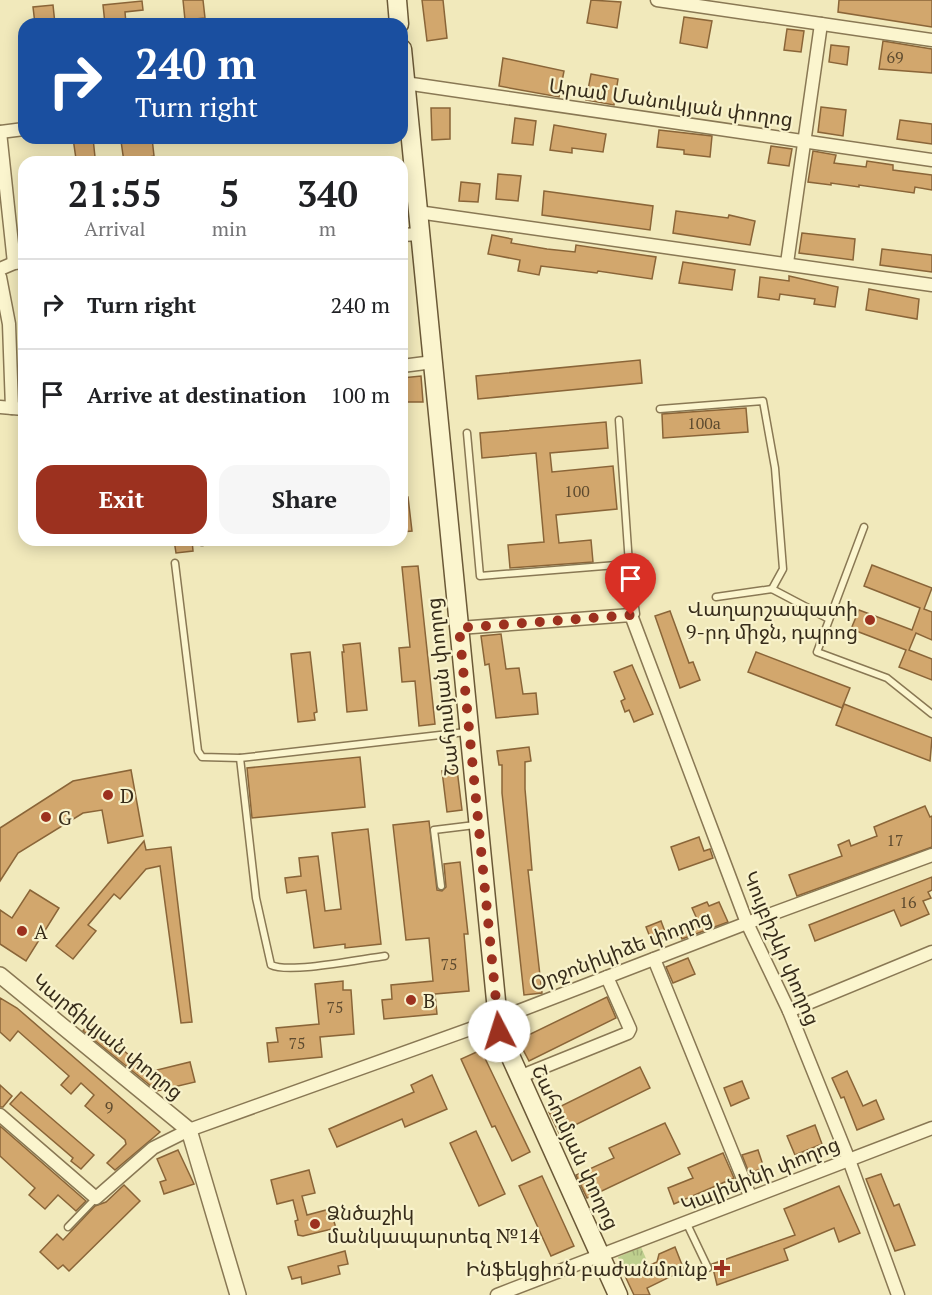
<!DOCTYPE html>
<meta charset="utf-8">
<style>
body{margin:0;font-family:"PT Serif","Noto Sans Armenian",serif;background:#f6f6f6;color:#202124;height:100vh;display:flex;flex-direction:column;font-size:22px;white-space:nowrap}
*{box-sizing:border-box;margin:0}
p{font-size:20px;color:#757577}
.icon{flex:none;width:33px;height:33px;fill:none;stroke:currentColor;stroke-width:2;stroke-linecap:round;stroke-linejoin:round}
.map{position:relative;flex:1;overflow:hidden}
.details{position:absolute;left:18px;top:156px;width:390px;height:390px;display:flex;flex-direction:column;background:#fff;border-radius:18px;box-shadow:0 3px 15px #0003}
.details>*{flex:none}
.guide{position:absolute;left:18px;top:18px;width:390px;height:126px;border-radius:18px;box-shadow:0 3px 15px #0003;background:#1a4fa0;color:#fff;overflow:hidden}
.pin{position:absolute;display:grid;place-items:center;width:51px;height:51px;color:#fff;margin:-62px -26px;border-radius:50% 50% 50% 0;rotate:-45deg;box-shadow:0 0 6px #0007}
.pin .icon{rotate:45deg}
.me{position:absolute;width:66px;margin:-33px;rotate:355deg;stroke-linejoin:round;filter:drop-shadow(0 0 4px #0008)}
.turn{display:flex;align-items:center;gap:21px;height:126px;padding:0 18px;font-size:27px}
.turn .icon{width:78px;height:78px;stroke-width:2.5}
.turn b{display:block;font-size:42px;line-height:51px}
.eta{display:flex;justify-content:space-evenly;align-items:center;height:102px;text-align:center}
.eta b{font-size:36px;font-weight:700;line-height:42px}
.primary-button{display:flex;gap:12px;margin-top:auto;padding:12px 18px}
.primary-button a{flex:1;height:69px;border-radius:18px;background:#9c311f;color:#fff;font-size:24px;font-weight:700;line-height:69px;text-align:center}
.primary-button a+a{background:#f6f6f6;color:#202124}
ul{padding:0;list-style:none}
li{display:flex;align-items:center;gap:18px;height:90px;padding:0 18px;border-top:2px solid #e0e0e0}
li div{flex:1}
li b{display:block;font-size:22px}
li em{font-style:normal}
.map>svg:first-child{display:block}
.grass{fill:url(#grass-tufts)}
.building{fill:#d2a76d;stroke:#8a6538;stroke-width:1.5}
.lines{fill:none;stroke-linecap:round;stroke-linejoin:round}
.service-casing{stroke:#897854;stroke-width:9}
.minor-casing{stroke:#897854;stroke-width:15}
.tertiary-casing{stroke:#897854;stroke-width:18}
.secondary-casing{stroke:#6b5937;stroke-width:21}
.service{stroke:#fbf5ce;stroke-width:6}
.minor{stroke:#fbf5ce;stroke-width:12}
.tertiary{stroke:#fbf5ce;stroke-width:15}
.secondary{stroke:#fbf5ce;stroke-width:18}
.route{stroke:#9c311f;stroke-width:10;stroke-dasharray:0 18}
.poi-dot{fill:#9c311f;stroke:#f8f2cb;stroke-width:2}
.labels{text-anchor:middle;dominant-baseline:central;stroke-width:4.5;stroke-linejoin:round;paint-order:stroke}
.number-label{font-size:16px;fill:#5e4b2f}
.street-label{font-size:20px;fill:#372c1a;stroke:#f8f2cb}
.poi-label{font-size:20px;fill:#372c1a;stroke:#f8f2cb;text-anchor:start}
</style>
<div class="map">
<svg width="932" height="1295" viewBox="0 0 932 1295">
<defs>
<pattern id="grass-tufts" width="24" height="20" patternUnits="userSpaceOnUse" patternTransform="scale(1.5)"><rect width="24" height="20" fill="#becf8e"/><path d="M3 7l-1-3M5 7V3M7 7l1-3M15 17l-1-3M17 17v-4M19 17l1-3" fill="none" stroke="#a4b27a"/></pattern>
</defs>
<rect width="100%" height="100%" fill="#f1e9bb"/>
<polygon class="grass" points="641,1247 647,1261 623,1271 618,1257"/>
<g class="building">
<polygon points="183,0 203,0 205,18 185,20"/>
<polygon points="422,0 443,0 447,38 427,41"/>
<polygon points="591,0 621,2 617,28 587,23"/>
<polygon points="839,0 932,0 932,27 838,12"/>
<polygon points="142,1 143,10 125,12 126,24 105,24 103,5"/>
<polygon points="53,5 55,24 35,24 33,7"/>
<polygon points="684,17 712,21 707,48 680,43"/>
<polygon points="787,29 804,31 801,52 784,50"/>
<polygon points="883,41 932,49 932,73 879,69"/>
<polygon points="831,45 849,47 847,65 829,62"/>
<polygon points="503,58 564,71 559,97 499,86"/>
<polygon points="591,74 618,79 614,105 586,100"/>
<polygon points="821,107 846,110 843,136 818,132"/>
<polygon points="431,108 450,108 450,139 432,140"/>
<polygon points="515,118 536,121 533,145 512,143"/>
<polygon points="900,120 932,124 932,144 897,139"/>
<polygon points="554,125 606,134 603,152 572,148 572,153 550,150"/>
<polygon points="659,130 712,136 710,157 684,154 684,150 657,147"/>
<polygon points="73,138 93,138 95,157 76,159"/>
<polygon points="152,138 154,156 124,162 121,141"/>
<polygon points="771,146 792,149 789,166 768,163"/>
<polygon points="813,151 836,155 834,163 866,167 867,161 893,165 893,170 932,175 932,190 915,187 914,193 859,185 859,187 831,183 831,185 808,182"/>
<polygon points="498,174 521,176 518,201 496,199"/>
<polygon points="461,182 480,184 478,202 459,201"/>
<polygon points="544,191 653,206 650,230 542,215"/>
<polygon points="676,211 728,218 729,215 755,221 750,245 673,233"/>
<polygon points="802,233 855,239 853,260 799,253"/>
<polygon points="492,235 512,239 511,243 547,249 575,252 576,245 656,257 652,279 598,271 597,273 541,266 539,275 518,271 520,260 488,254"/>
<polygon points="882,249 932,255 932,272 880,265"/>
<polygon points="683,262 735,270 732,290 679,283"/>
<polygon points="789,276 838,287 835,307 814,304 815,299 780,294 779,300 758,297 760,277 789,281"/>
<polygon points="869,289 919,299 917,319 866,310"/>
<polygon points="640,360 642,383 478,399 476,376"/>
<polygon points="421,376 423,402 402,402 402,378"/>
<polygon points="746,408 748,432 663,438 662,414"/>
<polygon points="606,422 608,448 550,453 552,472 613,466 617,509 556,515 559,543 591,540 593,562 510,568 508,545 544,542 536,453 482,458 480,433"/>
<polygon points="402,497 408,497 412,531 402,532"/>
<polygon points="174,540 192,540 193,551 176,553"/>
<polygon points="872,565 932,588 924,609 932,612 932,640 916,633 909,650 932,659 932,680 899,667 906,650 851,629 859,610 912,630 920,608 864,586"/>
<polygon points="418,566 435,724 419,726 415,681 402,682 399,648 410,647 402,567"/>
<polygon points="670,611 689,663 693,662 700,680 680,688 655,616"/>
<polygon points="501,634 506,669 519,668 523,694 536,693 538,714 496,718 489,664 485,665 481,636"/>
<polygon points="360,643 367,710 347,712 342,652 344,652 343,645"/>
<polygon points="310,652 317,712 314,713 315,720 298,722 291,654"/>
<polygon points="756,652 850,688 842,708 748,672"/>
<polygon points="632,665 653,714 634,722 629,710 625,712 621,701 625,699 614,672"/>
<polygon points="844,704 932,738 930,761 836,725"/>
<polygon points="529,747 531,761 525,762 525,789 532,870 528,870 542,993 524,995 502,793 502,765 499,765 497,751"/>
<polygon points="360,757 365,807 252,818 247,768"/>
<polygon points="457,769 462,810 447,812 442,771"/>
<polygon points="131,770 143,836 108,843 102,810 83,813 18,853 0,881 0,828 73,781"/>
<polygon points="925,806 930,817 932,816 932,847 797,896 789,875 842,856 838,845 849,840 851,846 877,836 874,827"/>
<polygon points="429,821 437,890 442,891 446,887 444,864 460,862 468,934 464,934 469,991 435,994 437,1014 384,1019 382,1000 392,999 391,985 433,981 429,938 406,940 393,825"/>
<polygon points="368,829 381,944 345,948 345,944 314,948 306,890 287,893 285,878 301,876 299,858 318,856 325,911 341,909 332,833"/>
<polygon points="699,837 704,851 710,849 713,858 679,870 671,847"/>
<polygon points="144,841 146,850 171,847 192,1022 181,1023 160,866 146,869 120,899 114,894 88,925 96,931 73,959 56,946"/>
<polygon points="932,877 932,890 928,892 931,898 923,901 929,914 901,926 894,910 815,941 809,925"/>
<polygon points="30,890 59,908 26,961 0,944 0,910 12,918"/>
<polygon points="707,902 709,906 719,902 728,922 682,939 677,928 697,919 692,908"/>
<polygon points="661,921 667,937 652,942 646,927"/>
<polygon points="688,958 695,974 673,983 666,967"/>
<polygon points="343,981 343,990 351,990 354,1034 320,1037 322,1057 269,1062 267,1043 278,1042 276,1028 319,1024 315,984"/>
<polygon points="607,997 616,1018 529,1061 518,1040"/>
<polygon points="0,998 17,1008 160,1132 115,1170 107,1163 126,1144 125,1140 85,1106 94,1095 81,1083 71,1094 61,1085 69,1076 18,1031 10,1041 0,1032"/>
<polygon points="90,1022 149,1072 190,1062 195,1082 157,1091 83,1031"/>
<polygon points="481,1050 530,1152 512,1161 495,1126 492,1127 461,1059"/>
<polygon points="640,1067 650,1088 559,1133 549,1112"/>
<polygon points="847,1071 863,1106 876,1100 884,1119 857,1130 844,1097 841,1098 832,1078"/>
<polygon points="432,1075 447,1109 405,1127 402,1119 337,1147 329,1129 414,1092 411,1085"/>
<polygon points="742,1081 749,1098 731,1106 724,1088"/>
<polygon points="0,1085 12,1096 3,1107 0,1107"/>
<polygon points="21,1092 94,1155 81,1169 71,1161 73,1158 10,1104"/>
<polygon points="665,1123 680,1154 587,1198 576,1175 614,1158 609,1148"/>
<polygon points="815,1125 822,1144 795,1155 787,1136"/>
<polygon points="0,1126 86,1201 76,1211 58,1195 45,1209 29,1195 35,1188 0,1156"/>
<polygon points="476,1131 505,1194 479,1206 450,1143"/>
<polygon points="178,1150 194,1184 164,1194 160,1182 166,1180 157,1159"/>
<polygon points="758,1150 764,1168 749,1173 742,1155"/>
<polygon points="723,1153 734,1178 674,1204 668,1188 693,1178 688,1168"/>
<polygon points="309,1170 315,1193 302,1196 307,1215 330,1209 336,1228 303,1236 298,1235 295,1221 298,1220 293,1200 277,1204 271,1180"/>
<polygon points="881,1174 894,1206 899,1204 915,1245 895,1251 866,1179"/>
<polygon points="542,1176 574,1246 551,1256 519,1186"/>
<polygon points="124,1185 140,1201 69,1271 63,1265 58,1269 40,1252 57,1234 63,1240 95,1206 106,1202"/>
<polygon points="839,1186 860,1233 839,1242 834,1228 784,1249 788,1260 717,1285 712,1264 795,1235 784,1209"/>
<polygon points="675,1247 684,1270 647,1288 650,1295 634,1295 625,1276 657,1262 659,1254"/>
<polygon points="345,1251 348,1264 338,1266 340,1274 302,1284 301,1277 292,1279 288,1267"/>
</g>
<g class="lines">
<g class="service-casing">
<g id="service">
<polyline points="660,409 763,401 775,468 783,569 772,589"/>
<polyline points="619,420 629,564 636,614"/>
<polyline points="467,433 480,576 629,564"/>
<polyline points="864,527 817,652 887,678 932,714"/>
<polyline points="202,540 202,542"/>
<polyline points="175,563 198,751 202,757 240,758 466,732"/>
<polyline points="716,597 772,589 829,619"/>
<path d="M240 758 256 898 271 965C289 974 361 959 385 956"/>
<polyline points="441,886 434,830 475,825"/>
<polyline points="687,1224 708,1268"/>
<polyline points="68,1227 96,1198"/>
</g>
</g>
<g class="minor-casing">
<g id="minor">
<polyline points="657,0 932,40"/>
<polyline points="405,83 932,160"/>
<polyline points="0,132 14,263"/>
<polyline points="0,132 24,129"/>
<polyline points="418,212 932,285"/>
<polyline points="402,235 420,234"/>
<polyline points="787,263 821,24"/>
<polyline points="0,269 14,263 24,262"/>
<polyline points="0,277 9,324 12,408"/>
<polyline points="402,366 433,362"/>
<polyline points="0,407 24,409"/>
<polyline points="459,628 631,615 747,923 789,1011 849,1160 898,1295"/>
<polyline points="654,959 750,1196"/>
<polyline points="789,1011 932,952"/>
<polyline points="519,1077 628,1033 630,1029 607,977"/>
<polyline points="0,1115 96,1198 153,1148 189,1130 498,1019 747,923 932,855"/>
<polyline points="497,1295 932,1128"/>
</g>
</g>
<g class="tertiary-casing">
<polyline id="tertiary" points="0,975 189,1130 238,1295"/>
</g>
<g class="secondary-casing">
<g id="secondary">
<polyline points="397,0 399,24"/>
<polyline points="402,49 499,1031 618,1295"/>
</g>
</g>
<use href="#service" class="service"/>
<use href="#minor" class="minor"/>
<use href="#tertiary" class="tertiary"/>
<use href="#secondary" class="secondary"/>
</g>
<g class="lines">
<polyline class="route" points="499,1031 459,628 631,615"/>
</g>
<g class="poi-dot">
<circle cx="870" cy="620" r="6"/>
<circle cx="108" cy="795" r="6"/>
<circle cx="46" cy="817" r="6"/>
<circle cx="22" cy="931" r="6"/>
<circle cx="411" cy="1000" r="6"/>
<circle cx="315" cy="1224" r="6"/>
<path d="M719 1259h6v6h6v6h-6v6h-6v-6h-6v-6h6z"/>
</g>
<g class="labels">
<g class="number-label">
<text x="895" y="57">69</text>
<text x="704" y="423">100a</text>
<text x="577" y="491">100</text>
<text x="895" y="840">17</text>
<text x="908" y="902">16</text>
<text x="449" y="964">75</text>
<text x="335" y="1007">75</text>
<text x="297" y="1043">75</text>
<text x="109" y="1107">9</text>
</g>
<g class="street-label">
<text transform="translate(671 102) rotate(8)">Արամ Մանուկյան փողոց</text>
<text transform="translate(442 687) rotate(-96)">Շահումյան փողոց</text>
<text transform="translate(782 948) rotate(67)">Կույբիշևի փողոց</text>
<text transform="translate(621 950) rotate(-21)">Օրջոնիկիձե փողոց</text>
<text transform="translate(108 1036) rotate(39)">Կարճիկյան փողոց</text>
<text transform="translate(576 1147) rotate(65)">Շահումյան փողոց</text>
<text transform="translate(760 1174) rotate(-22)">Կալինինի փողոց</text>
</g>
<g class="poi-label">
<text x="858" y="608" text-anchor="end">Վաղարշապատի<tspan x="858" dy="23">9-րդ միջն, դպրոց</tspan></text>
<text x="120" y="795">D</text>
<text x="58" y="817">G</text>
<text x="34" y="931">A</text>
<text x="423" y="1000">B</text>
<text x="327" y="1212">Ձնծաշիկ<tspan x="327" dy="23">մանկապարտեզ №14</tspan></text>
<text x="708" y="1268" text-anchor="end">Ինֆեկցիոն բաժանմունք</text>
</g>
</g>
</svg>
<div class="pin" style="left:631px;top:615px;background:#d93025"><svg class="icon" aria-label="arrive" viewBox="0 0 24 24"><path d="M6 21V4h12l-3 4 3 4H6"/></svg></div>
<svg class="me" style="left:499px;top:1031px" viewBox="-20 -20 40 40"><circle r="19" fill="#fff"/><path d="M0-13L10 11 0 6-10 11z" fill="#9c311f"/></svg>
<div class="guide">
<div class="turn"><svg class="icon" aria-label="right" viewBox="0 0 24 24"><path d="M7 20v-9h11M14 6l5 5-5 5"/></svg><div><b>240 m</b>Turn right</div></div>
</div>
<section class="details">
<div class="eta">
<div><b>21:55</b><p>Arrival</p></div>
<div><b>5</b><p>min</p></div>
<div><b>340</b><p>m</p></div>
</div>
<ul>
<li><svg class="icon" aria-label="right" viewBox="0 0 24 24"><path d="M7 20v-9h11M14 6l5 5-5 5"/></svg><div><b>Turn right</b></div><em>240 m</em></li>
<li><svg class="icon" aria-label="arrive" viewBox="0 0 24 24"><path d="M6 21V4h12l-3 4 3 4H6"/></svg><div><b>Arrive at destination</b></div><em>100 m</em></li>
</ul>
<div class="primary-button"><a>Exit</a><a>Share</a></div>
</section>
</div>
